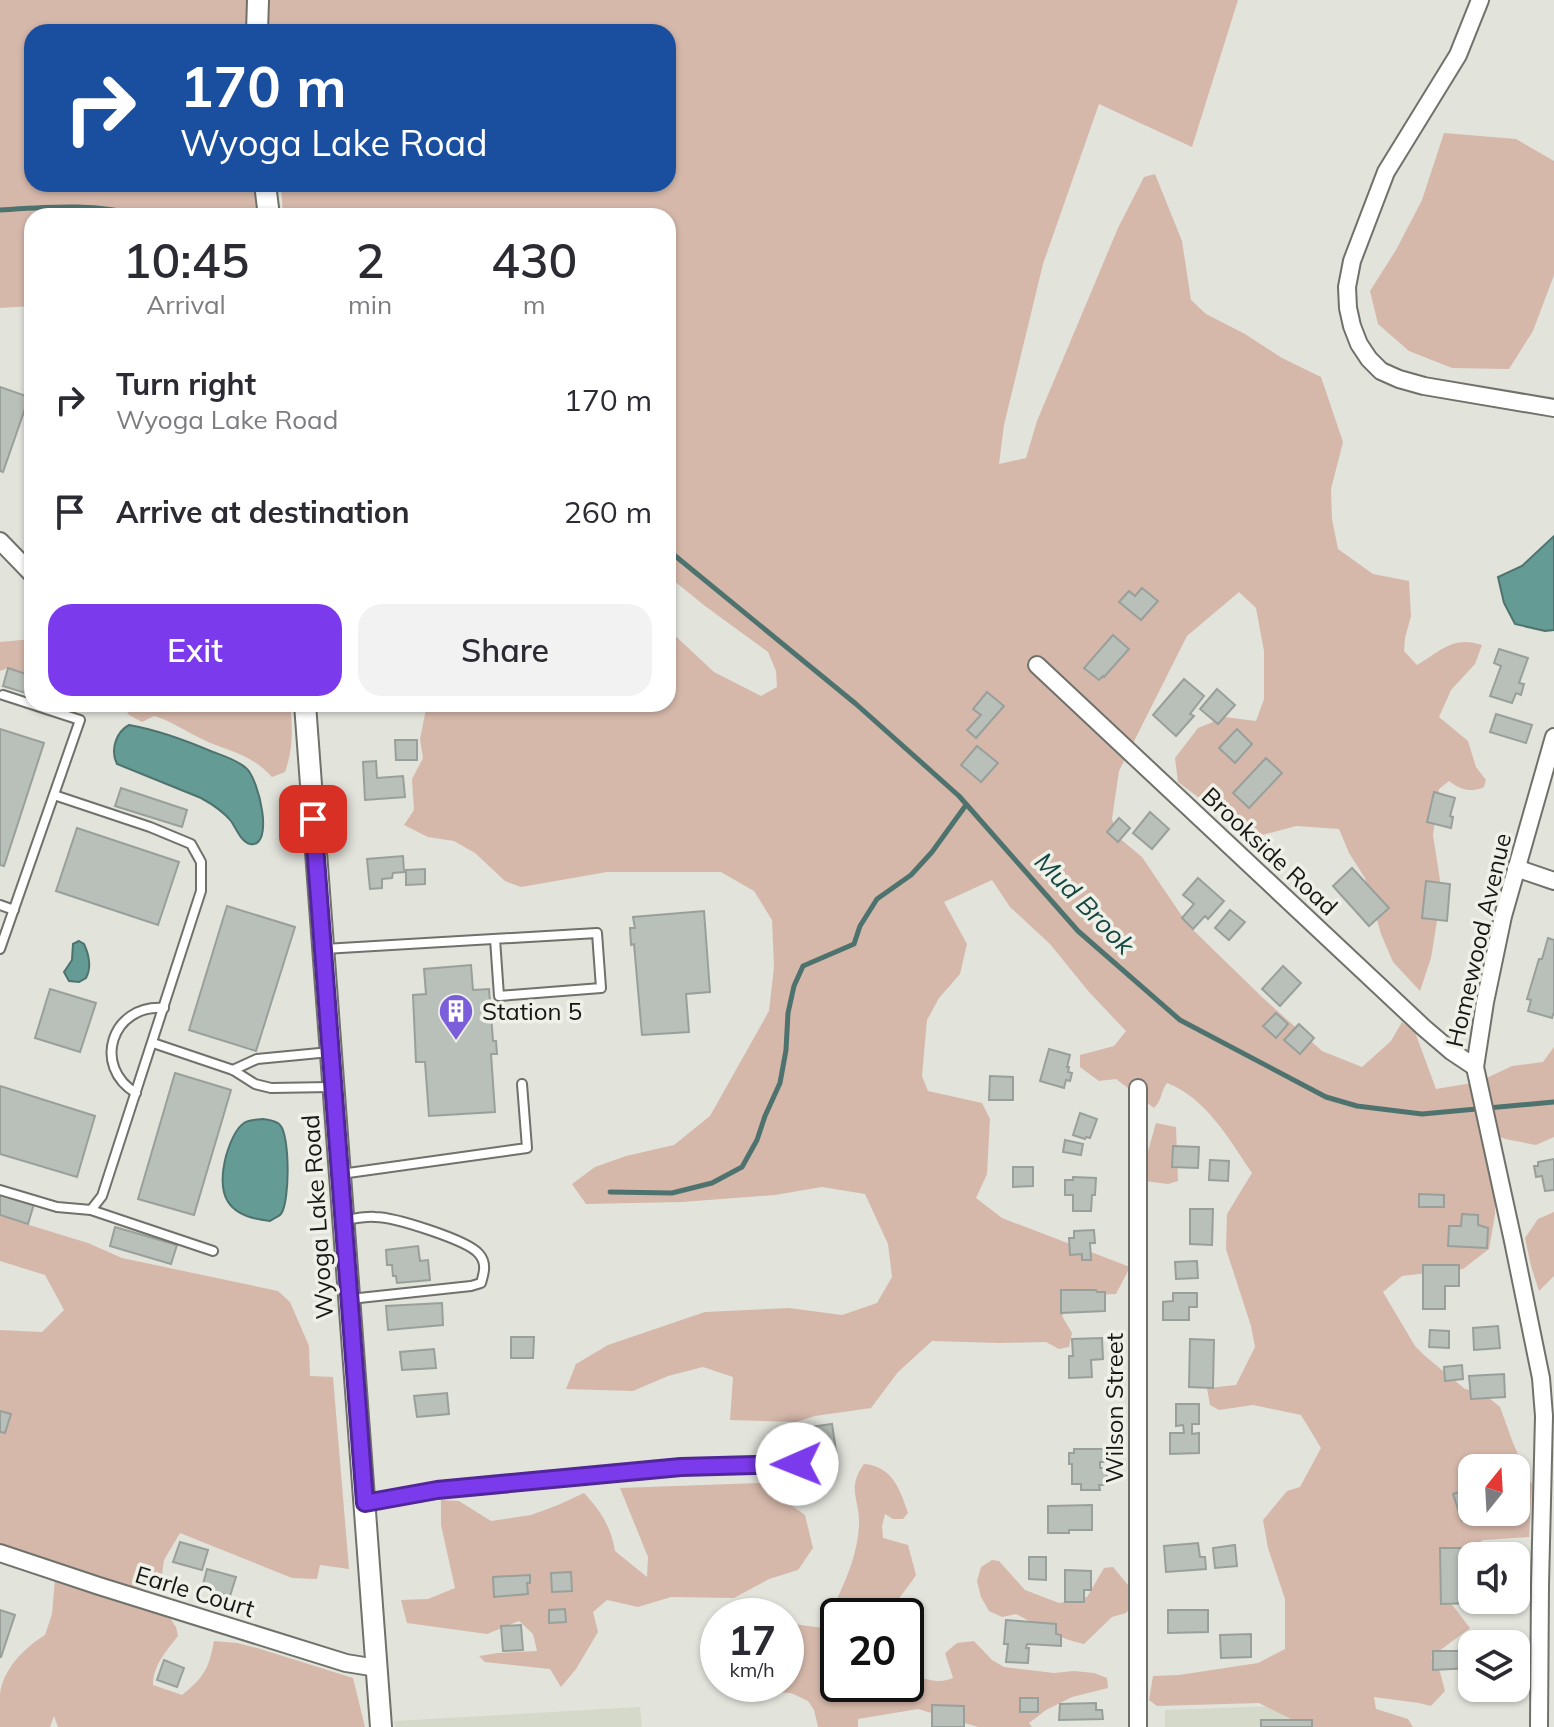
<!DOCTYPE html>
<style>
body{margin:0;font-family:Mulish,sans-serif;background:#f2f2f3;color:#2b2b33;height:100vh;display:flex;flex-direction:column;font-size:30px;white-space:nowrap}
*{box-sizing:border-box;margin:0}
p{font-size:26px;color:#7c7c81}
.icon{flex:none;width:44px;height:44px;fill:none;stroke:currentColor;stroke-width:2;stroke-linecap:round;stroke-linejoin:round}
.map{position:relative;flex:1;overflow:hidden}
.drawer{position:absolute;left:24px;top:208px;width:652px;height:504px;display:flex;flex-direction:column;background:#fff;border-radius:24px;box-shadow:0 2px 6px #0004}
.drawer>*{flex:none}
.hud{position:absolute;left:24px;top:24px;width:652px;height:168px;border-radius:24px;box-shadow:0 2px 6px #0004;background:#1a4fa0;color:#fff;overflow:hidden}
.needle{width:52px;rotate:18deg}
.buttons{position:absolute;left:1458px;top:1454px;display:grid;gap:16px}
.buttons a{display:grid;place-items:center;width:72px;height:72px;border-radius:16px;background:#fff;box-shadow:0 2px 6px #0004;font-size:40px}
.speed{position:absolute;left:700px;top:1598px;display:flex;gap:16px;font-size:40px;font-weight:700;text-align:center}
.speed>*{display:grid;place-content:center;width:104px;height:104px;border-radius:50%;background:#fff;box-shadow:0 2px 6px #0004;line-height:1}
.speed small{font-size:20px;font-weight:400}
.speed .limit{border:4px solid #111;border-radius:12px;background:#fff;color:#111}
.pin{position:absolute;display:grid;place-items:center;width:68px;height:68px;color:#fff;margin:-34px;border-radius:16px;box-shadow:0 4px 12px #0006}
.me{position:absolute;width:88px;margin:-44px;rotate:269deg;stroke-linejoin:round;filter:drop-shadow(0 0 6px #0008)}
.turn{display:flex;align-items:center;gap:28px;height:168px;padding:0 24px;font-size:36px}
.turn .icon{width:104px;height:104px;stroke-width:2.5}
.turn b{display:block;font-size:56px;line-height:68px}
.eta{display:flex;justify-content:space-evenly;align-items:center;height:136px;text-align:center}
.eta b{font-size:48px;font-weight:600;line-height:56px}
.button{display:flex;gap:16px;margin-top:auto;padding:16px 24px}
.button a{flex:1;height:92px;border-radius:24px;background:#7c3aed;color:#fff;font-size:32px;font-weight:600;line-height:92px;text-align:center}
.button a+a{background:#f2f2f3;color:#2b2b33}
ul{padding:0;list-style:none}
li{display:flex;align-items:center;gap:24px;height:112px;padding:0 24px}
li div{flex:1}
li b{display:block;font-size:30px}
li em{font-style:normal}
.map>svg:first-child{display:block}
.built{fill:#d5d9c9}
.green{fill:#d5b8aa;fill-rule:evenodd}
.water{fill:#659b95;stroke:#4e736f;stroke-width:2}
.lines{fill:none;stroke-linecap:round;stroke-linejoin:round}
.stream{stroke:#4e736f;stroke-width:5}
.building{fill:#b9c0ba;stroke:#99a09b;stroke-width:2}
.service-casing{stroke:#6f716a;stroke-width:12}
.minor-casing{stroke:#6f716a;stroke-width:20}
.tertiary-casing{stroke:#6f716a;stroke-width:24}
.service{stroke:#fff;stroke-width:8}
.minor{stroke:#fff;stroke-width:16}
.tertiary{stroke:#fff;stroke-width:20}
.route-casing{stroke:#51269a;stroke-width:20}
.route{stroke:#7c3aed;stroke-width:14}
.labels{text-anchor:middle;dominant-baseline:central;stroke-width:7;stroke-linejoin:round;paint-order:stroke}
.street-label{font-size:24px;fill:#171715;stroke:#eff1e9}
.poi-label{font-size:24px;fill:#171715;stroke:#eff1e9;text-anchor:start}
.water-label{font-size:26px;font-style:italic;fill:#154742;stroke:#eff1e9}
</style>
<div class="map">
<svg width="1554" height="1727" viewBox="0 0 1554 1727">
<rect width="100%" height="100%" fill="#e2e3db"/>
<g class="built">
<polygon points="1332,1704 1333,1727 1165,1727 1165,1710"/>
<polygon points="640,1707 642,1727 395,1727 394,1721"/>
</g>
<g class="green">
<path d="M0 0H1238L1192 147 1099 104 1043 264 1004 425 999 464 1026 458 1037 421 1118 228 1144 177 1155 174 1182 241 1191 300 1206 314 1245 334 1282 358 1321 377 1343 442 1331 489 1332 519 1338 549 1373 574 1409 581 1411 616 1405 638 1404 651 1417 665C1440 651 1454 635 1482 645L1475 664 1451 690 1439 717 1468 741 1476 767 1486 780 1484 787C1471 793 1461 790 1449 781L1439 789 1433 835 1440 880 1438 915 1431 958 1420 991 1393 962 1381 934 1365 878 1349 853 1339 829 1296 826 1262 835 1244 837 1226 818 1178 782 1175 758 1198 728 1225 717 1256 721 1264 699V651L1256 608 1239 592 1187 636 1119 771 1112 819 1118 837 1142 857 1188 925 1263 998 1322 1051 1362 1067 1391 1041 1402 1022 1415 1032 1436 1089 1478 1082 1512 1066 1543 1062 1554 1047V1137L1536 1145 1505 1139 1489 1132 1495 1180V1215L1489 1249 1463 1269 1402 1276 1383 1292 1415 1346 1425 1356 1465 1389 1482 1392 1500 1407 1513 1443 1532 1485 1529 1537 1483 1540 1463 1553 1450 1602 1470 1628 1431 1657 1440 1672 1445 1691 1431 1706 1419 1703 1374 1697 1376 1709 1408 1719 1413 1727H1312V1720H1293L1259 1703 1157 1706 1149 1700 1153 1676 1179 1675 1258 1663 1285 1649V1599L1268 1548 1263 1520 1287 1491 1300 1487 1321 1448 1301 1415 1253 1405 1219 1410 1210 1405 1207 1388 1236 1385 1255 1347 1251 1326 1226 1249 1227 1214 1252 1173C1229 1139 1206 1098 1167 1083 1160 1092 1163 1099 1154 1108L1116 1079 1099 1081 1080 1067V1055L1114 1046 1126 1031 1089 992 1050 944 1010 907 992 880 944 902 967 944 960 974 939 998 927 1020 922 1076 928 1091 982 1103 990 1119 987 1174 976 1198 1002 1218 1130 1267 1116 1294 1079 1295 1062 1316 1072 1333 1069 1347 1059 1349 1046 1342 999 1343 932 1341 898 1372 871 1408 815 1416 796 1422 730 1420 733 1377 703 1367 668 1376 633 1391 566 1389 576 1364 608 1345 705 1312 789 1308 842 1315 877 1303 892 1277 888 1244 865 1194 822 1187 775 1195 682 1202 586 1204 572 1184 595 1167 626 1156 674 1145 710 1116 769 1011 774 967 772 920 754 891 721 872H607L521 887 505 881 475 853 454 841 428 837 404 825 414 810 412 779 423 758 420 739 427 704H668V629L714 672 761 696 777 687 776 671 768 652 705 606 668 576V216H283L281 184H668V32H268L267 28 263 32H32V184H265L268 216H32V306L0 308ZM1472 1468H1516V1512H1472Z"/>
<polygon points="1444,133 1516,139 1554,161 1554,275 1533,331 1509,369 1452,368 1409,351 1378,324 1370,291 1396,250 1422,200"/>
<polygon points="32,639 32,676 8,668 0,671 0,642"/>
<path d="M122 704H290C293 728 293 750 285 772L272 777C248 751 229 753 200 738 185 731 171 721 154 716L142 722 129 715Z"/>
<polygon points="1156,1123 1176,1127 1178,1181 1168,1184 1144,1181 1144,1165"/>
<polygon points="1554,1212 1554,1276 1539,1291 1531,1266 1525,1238 1538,1219"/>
<polygon points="0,1216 88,1243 122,1258 278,1291 290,1302 309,1346 310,1376 333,1377 349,1569 320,1565 317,1579 292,1578 180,1533 164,1560 160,1589 99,1586 0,1554 0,1330 42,1332 64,1310 45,1275 0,1261"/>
<path d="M864 1464C892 1466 900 1489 908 1513L903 1519H893L885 1514 882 1526 883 1538 908 1545 916 1575C908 1588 897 1598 893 1612L885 1616 860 1606 859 1616H838V1684H906V1672C921 1678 937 1685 953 1678L945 1653 957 1643 974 1641 992 1660 1004 1667 1054 1673 1074 1671 1094 1673 1107 1678 1108 1688 1072 1697 1046 1710 1029 1723 1032 1727H978L918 1709 858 1719V1727H818L814 1710 808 1701 791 1693 775 1692 762 1684H786V1623L823 1628C839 1594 857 1563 859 1525 860 1499 846 1489 864 1464Z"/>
<path d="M759 1483 805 1515 813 1548 798 1570 769 1579 734 1598 671 1597 638 1607 607 1600 593 1612 598 1632 576 1669 561 1687 550 1669 485 1662 479 1656 498 1653 537 1651 533 1634 519 1621 487 1634 407 1623 401 1600 428 1599 455 1588 441 1525V1500L459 1501 491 1521 531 1515 558 1505 584 1493C601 1511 611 1527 615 1551L647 1577 648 1557 620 1488Z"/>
<path d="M992 1560 999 1561 1025 1590 1059 1603 1087 1597 1104 1568 1113 1567 1133 1591V1604L1126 1613 1112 1617 1084 1644C1059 1639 1039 1626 1016 1614L1002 1617 989 1611 981 1597 977 1581 981 1567Z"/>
<path d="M55 1579 100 1595 155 1610 170 1618 176 1627 178 1636C166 1651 153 1666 153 1685L182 1695C204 1677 209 1669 214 1641L237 1643 257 1648 353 1678 365 1727H58L54 1716 50 1727H0C0 1716 0 1705 0 1695 2 1670 25 1647 45 1635L52 1614Z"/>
</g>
<g class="water">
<polygon points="1554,536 1554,630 1545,631 1515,624 1504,603 1498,577 1522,566"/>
<path d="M129 725C158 730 185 740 213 752 224 756 237 760 246 768 259 779 275 848 250 844 241 842 236 828 231 821 223 811 212 804 201 798L117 764C110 750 116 732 129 725Z"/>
<path d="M79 941 84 944C89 955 92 967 86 978L79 982 69 981 64 972 72 960 73 944Z"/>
<path d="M263 1119C269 1120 276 1120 280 1125 290 1135 290 1202 281 1214 278 1217 274 1218 270 1221 227 1217 216 1196 226 1156 229 1146 235 1129 244 1123 249 1119 257 1120 263 1119Z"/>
</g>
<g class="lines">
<g class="stream">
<path d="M0 210C49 207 95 203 143 216"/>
<polyline points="668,550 856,704 959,796 1078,931 1180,1020 1326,1097 1357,1106 1422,1114 1554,1102"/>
<polyline points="610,1192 672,1193 712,1183 742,1167 757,1140 765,1116 780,1083 786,1050 788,1013 794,986 803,966 854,944 860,926 877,899 911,875 932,852 966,805"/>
</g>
</g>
<g class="building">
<polygon points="0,387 29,397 3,472 0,471"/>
<polygon points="1142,588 1158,601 1141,620 1119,602 1129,591 1135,596"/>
<polygon points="1113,635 1129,649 1104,677 1103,676 1099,680 1084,668"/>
<polygon points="1499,649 1528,658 1519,683 1524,684 1521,695 1516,693 1512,703 1490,696 1501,666 1494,663"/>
<polygon points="8,668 32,676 32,695 3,686"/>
<polygon points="1184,679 1204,696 1190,714 1194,716 1176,736 1153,715"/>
<polygon points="1217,689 1235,705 1218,724 1200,709"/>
<polygon points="987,692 1004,706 976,738 967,730 981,715 973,709"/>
<polygon points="1496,714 1532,725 1526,743 1490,732"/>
<polygon points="0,729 44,743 4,866 0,865"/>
<polygon points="1237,729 1252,744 1235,763 1219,748"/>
<polygon points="395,740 417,740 417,760 396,760"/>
<polygon points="977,746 998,763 981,782 961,765"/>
<polygon points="1266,758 1282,773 1249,808 1233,793"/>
<polygon points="376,761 377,778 403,776 405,797 365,800 363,762"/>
<polygon points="121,788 187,810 182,827 115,806"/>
<polygon points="1434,792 1455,798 1450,816 1453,817 1451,828 1427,822"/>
<polygon points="1150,812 1169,829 1152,849 1133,833"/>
<polygon points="1119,818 1130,828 1118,842 1107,832"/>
<polygon points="77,828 179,862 158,925 56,891"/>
<polygon points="403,856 404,872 393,873 392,878 382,879 382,888 370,889 367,859"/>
<polygon points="1352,868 1389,908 1369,926 1333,886"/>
<polygon points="425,869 425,884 406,885 406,870"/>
<polygon points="1198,878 1224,901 1208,919 1205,916 1193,929 1182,918 1194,904 1183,895"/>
<polygon points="1426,881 1450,884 1447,921 1422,918"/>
<polygon points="227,906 295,927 256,1051 189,1030"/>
<polygon points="1230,910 1245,922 1229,940 1215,928"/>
<polygon points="704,911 710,992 686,994 689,1032 642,1035 634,944 631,945 630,928 635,928 633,917"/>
<polygon points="1548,938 1554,940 1554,1012 1552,1018 1528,1011 1531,1000 1527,999 1539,959 1542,959"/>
<polygon points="471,965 473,990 489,989 493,1041 496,1041 497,1054 491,1054 495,1112 429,1116 425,1062 416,1062 413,995 426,994 424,969"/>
<polygon points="1283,966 1301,983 1280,1006 1262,989"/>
<polygon points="50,989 96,1003 80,1052 35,1038"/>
<polygon points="1276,1013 1288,1024 1276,1038 1263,1026"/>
<polygon points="1299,1024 1314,1038 1300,1054 1284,1040"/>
<polygon points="1049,1049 1070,1055 1067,1067 1069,1067 1068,1072 1072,1073 1070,1081 1066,1080 1064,1088 1040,1081"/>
<polygon points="175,1073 231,1090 194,1215 138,1199"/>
<polygon points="990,1076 1013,1077 1013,1100 989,1100"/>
<polygon points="0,1086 95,1116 77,1177 0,1154"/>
<polygon points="1080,1113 1097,1119 1090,1138 1086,1137 1085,1139 1073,1135"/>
<polygon points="1065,1140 1083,1144 1081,1155 1063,1152"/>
<polygon points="1173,1146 1199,1147 1198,1168 1172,1167"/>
<polygon points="1554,1159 1554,1190 1545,1191 1542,1176 1536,1177 1534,1166 1538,1166 1538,1162"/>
<polygon points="1210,1160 1229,1161 1228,1181 1209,1180"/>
<polygon points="1013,1167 1033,1167 1033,1186 1013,1187"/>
<polygon points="1073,1177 1096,1178 1095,1195 1092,1195 1091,1211 1073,1211 1073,1195 1065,1195 1065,1180 1073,1180"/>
<polygon points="0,1194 34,1204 28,1224 0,1215"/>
<polygon points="1419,1194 1444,1195 1444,1207 1419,1207"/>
<polygon points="1190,1209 1213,1209 1212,1245 1190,1244"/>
<polygon points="1462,1214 1478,1215 1478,1225 1488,1228 1487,1248 1448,1246 1449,1226 1461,1226"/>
<polygon points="115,1227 177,1245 171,1264 110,1246"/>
<polygon points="1094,1230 1095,1243 1090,1243 1091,1260 1082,1260 1082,1254 1070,1255 1069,1238 1074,1238 1074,1231"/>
<polygon points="418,1246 420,1261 428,1260 430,1280 397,1283 396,1276 393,1276 392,1265 387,1265 386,1250"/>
<polygon points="1197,1261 1198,1278 1176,1279 1175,1262"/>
<polygon points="1423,1265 1459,1265 1459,1286 1445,1286 1445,1309 1423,1309"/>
<polygon points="1061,1290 1096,1290 1097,1292 1105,1292 1105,1311 1061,1313"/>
<polygon points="1173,1293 1197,1293 1197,1307 1189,1307 1189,1320 1163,1320 1163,1302 1173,1301"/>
<polygon points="442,1303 443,1325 388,1330 386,1306"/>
<polygon points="1498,1326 1500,1348 1474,1350 1473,1328"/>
<polygon points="1430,1330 1449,1331 1449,1348 1429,1347"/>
<polygon points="511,1337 534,1337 533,1358 511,1358"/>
<polygon points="1102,1338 1103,1359 1091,1360 1092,1377 1069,1378 1069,1356 1073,1356 1072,1339"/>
<polygon points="1190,1339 1214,1340 1213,1388 1189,1387"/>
<polygon points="434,1349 436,1368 402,1370 400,1352"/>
<polygon points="1462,1365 1463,1379 1445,1381 1444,1367"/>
<polygon points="1504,1374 1505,1397 1471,1399 1469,1376"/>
<polygon points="447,1393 449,1414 417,1417 414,1396"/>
<polygon points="1176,1404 1199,1404 1199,1424 1192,1424 1192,1434 1199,1433 1199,1453 1170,1454 1170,1433 1184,1433 1183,1425 1176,1426"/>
<polygon points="0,1411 11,1414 5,1433 0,1432"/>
<polygon points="832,1424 836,1451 800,1456 796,1429"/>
<polygon points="1074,1449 1105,1449 1105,1462 1100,1462 1100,1468 1107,1468 1107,1485 1099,1485 1100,1490 1081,1490 1081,1484 1072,1484 1072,1464 1069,1464 1069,1453 1074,1453"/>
<polygon points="1472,1488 1472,1512 1489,1513 1462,1521 1453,1494"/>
<polygon points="1092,1505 1092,1530 1069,1530 1069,1533 1048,1533 1048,1506"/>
<polygon points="180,1542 208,1550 202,1570 173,1562"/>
<polygon points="1198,1543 1200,1557 1205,1557 1206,1569 1166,1572 1164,1546"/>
<polygon points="1235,1545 1237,1566 1215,1568 1213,1548"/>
<polygon points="1440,1548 1468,1548 1468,1586 1472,1586 1472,1600 1475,1600 1475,1603 1441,1604"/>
<polygon points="1029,1557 1046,1557 1046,1580 1029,1579"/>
<polygon points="207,1569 236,1577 230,1596 202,1588"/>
<polygon points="1065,1570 1091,1571 1091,1590 1084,1590 1084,1602 1065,1602"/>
<polygon points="571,1572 572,1591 552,1592 551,1573"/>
<polygon points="530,1575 530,1583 527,1583 528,1594 494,1597 493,1577"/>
<polygon points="565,1609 566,1622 549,1623 549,1610"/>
<polygon points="0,1610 15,1615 1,1657 0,1657"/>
<polygon points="1168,1610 1208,1610 1208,1632 1168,1633"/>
<polygon points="1006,1620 1056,1624 1056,1634 1061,1635 1061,1646 1027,1644 1026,1648 1029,1648 1028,1663 1006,1662 1008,1644 1004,1644"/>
<polygon points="521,1625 523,1650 503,1651 501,1626"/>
<polygon points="1251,1634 1251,1657 1221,1658 1220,1635"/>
<polygon points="1433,1651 1471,1651 1471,1668 1433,1670"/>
<polygon points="164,1660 184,1668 177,1687 157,1680"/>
<rect x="1020" y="1698" width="18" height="14"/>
<polygon points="1096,1703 1096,1710 1102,1710 1103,1719 1059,1720 1060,1704"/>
<polygon points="932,1705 964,1706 964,1727 932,1727"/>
<rect x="1261" y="1720" width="51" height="7"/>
</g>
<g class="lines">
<g class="service-casing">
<g id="service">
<polyline points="0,905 14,910"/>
<polyline points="0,949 80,720 3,695"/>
<polyline points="324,949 597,933 601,988 499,996 495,939"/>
<polyline points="153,1043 233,1070 255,1084 271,1088 331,1087"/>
<polyline points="233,1070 257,1059 330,1052"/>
<path d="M136 1093C92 1067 111 1004 164 1008"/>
<polyline points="341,1174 527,1148 522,1084"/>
<polyline points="0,1190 57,1207 91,1210 102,1196 201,891 201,862 191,844 150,827 54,795"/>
<polyline points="91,1210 213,1251"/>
<path d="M344 1220C354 1219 365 1216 375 1217 394 1217 468 1240 479 1254 487 1263 484 1273 481 1283L471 1286 350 1299"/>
<polyline points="365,1503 437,1490 681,1467 797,1464"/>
</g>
</g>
<g class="minor-casing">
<g id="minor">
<polyline points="1480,0 1458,55 1386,172 1352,261 1347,287 1348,308 1352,326 1359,344 1369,359 1381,371 1399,379 1424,386 1554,408"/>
<polyline points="0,541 32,574"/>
<polyline points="1037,665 1423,1027 1451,1051 1475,1067"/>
<polyline points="1516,868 1554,881"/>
<polyline points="1138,1088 1138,1727"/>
<polyline points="0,1553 99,1586 346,1663 377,1668"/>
<polyline points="1539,1727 1540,1585 1544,1416 1541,1378 1513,1241 1475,1067 1485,1002 1503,916 1554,737"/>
</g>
</g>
<g class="tertiary-casing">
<g id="tertiary">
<polyline points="257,32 258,0"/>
<polyline points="265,184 269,216"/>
<polyline points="305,704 381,1727"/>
</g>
</g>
<use href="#service" class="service"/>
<use href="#minor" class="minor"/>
<use href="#tertiary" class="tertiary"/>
</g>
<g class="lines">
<g class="route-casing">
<polyline id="route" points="313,819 365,1503 437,1490 681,1467 797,1464"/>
</g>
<use href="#route" class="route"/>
</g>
<defs>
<g id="building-pin" transform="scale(1.8)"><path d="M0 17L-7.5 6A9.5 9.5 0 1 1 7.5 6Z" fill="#7b5ed9" stroke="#eff1e9"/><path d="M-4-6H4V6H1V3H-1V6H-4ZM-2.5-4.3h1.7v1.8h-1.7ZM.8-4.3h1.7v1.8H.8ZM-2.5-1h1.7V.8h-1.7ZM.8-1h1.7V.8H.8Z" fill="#fff"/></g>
</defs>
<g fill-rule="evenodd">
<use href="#building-pin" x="456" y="1011"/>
</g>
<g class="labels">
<g class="street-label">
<text transform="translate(1270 851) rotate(43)">Brookside Road</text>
<text transform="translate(1478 940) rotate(-77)">Homewood Avenue</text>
<text transform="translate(317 1217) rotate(-94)">Wyoga Lake Road</text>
<text transform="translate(1114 1408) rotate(-90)">Wilson Street</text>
<text transform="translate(195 1591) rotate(17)">Earle Court</text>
</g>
<g class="poi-label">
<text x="482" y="1011">Station 5</text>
</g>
<g class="water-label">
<text transform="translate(1085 903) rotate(46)">Mud Brook</text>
</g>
</g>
</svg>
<div class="buttons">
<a><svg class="needle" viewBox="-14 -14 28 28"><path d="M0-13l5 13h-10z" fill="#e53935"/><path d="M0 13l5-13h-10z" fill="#7c7c81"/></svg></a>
<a><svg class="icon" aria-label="sound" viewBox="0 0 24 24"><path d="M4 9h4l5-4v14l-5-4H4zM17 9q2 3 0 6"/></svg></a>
<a><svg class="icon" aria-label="layers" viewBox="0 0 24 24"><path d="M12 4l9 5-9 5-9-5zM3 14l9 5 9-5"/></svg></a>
</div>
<div class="speed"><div>17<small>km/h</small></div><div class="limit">20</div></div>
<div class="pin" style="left:313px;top:819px;background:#d93025"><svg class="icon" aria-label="arrive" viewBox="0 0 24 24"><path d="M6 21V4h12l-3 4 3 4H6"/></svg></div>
<svg class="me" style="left:797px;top:1464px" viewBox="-20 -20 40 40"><circle r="19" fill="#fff"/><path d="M0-13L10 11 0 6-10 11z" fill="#7c3aed"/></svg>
<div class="hud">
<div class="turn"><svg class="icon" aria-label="right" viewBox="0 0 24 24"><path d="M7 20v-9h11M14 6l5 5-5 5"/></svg><div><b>170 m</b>Wyoga Lake Road</div></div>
</div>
<section class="drawer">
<div class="eta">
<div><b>10:45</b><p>Arrival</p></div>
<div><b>2</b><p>min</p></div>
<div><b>430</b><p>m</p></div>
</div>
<ul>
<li><svg class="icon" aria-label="right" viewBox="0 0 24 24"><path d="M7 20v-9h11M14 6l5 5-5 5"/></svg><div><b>Turn right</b><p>Wyoga Lake Road</p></div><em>170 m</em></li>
<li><svg class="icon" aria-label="arrive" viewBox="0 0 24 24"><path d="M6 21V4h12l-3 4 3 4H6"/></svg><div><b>Arrive at destination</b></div><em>260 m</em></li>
</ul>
<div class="button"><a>Exit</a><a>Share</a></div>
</section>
</div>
